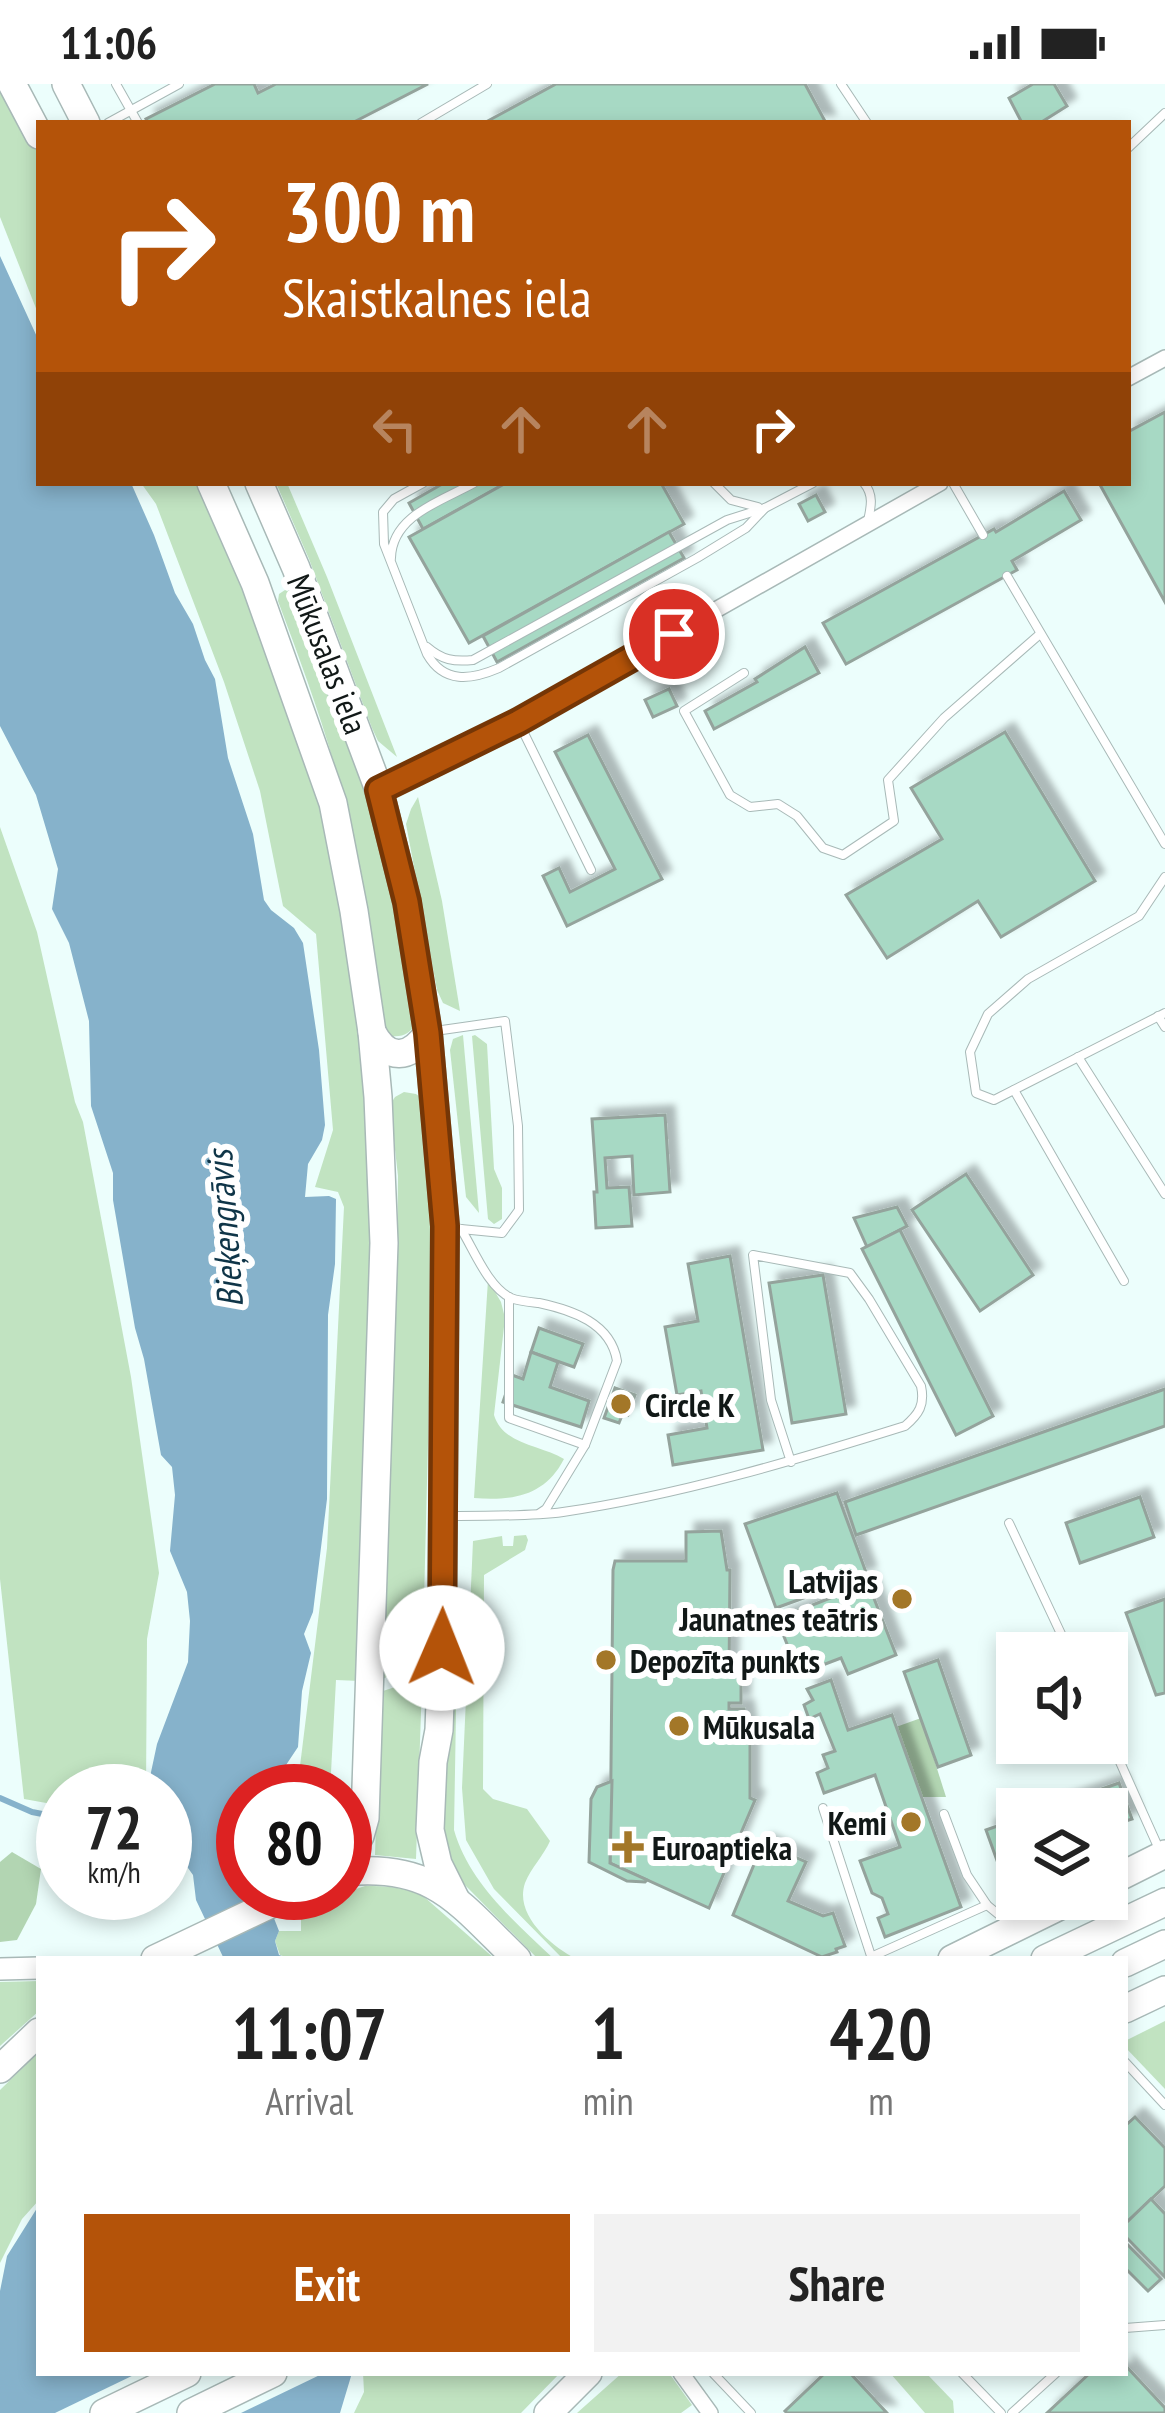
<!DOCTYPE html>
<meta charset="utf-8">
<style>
body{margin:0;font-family:"PT Sans Narrow",sans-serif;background:#f2f2f2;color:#222;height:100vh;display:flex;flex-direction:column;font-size:45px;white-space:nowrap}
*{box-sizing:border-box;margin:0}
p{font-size:39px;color:#767676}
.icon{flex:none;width:66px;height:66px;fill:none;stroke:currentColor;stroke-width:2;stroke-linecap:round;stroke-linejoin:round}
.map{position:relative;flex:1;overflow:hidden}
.panel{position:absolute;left:36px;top:1872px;width:1092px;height:420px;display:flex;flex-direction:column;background:#fff;border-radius:0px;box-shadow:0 6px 18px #0003}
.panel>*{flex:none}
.guide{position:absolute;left:36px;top:36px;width:1095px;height:366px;border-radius:0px;box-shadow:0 6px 18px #0003;background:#b45309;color:#fff;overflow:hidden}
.controls{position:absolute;left:996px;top:1548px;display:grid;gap:24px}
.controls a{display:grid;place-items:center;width:132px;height:132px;border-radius:0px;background:#fff;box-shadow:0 6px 18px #0003;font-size:60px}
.speed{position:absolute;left:36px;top:1680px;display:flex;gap:24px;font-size:60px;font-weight:700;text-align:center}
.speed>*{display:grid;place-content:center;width:156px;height:156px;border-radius:50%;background:#fff;box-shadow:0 6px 18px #0003;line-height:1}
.speed small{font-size:30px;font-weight:400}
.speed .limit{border:18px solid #d22;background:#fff;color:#111}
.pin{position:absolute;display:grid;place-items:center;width:102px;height:102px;color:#fff;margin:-51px;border:6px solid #fff;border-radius:50%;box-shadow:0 3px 12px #0007}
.me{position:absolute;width:132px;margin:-66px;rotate:1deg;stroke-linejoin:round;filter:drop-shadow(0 0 9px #0008)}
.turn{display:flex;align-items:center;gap:42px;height:252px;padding:0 48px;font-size:54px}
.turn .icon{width:156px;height:156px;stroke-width:2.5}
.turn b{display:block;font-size:84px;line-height:102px}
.lanes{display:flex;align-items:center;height:114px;padding:0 48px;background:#0003;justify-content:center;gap:60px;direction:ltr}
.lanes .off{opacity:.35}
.eta{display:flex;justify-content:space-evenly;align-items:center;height:204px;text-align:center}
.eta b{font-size:72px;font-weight:600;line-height:84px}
.action{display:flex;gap:24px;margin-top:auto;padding:24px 48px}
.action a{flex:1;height:138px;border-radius:0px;background:#b45309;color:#fff;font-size:48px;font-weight:600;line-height:138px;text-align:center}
.action a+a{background:#f2f2f2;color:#222}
.status{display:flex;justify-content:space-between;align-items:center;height:84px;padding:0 60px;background:#fff;direction:ltr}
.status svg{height:33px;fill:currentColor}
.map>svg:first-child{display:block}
.green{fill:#c1e3c1}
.forest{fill:#b2d5b2}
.water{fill:#86b2cb}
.pier{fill:#ecfefc}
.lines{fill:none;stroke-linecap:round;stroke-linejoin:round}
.stream{stroke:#86b2cb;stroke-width:6}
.building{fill:#a7d9c4;stroke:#94a39c;stroke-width:3;filter:url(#shadow)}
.lane-casing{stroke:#a8b9b7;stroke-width:10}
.street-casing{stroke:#a8b9b7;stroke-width:18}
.secondary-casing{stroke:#a8b9b7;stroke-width:24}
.highway-casing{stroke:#a8b9b7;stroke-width:30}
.lane{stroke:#fff;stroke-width:8}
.street{stroke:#fff;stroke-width:15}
.secondary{stroke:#fff;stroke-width:21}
.highway{stroke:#fff;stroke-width:27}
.route-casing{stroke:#753606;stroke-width:30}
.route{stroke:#b45309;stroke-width:21}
.poi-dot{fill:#a37728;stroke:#fff;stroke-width:4.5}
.labels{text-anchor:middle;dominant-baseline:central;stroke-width:12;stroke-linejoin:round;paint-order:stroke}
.street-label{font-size:33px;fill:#111817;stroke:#fff}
.poi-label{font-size:33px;font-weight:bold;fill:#111817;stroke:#fff;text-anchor:start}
.water-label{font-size:36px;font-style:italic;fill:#0f3548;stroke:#fff}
</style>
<div class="status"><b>11:06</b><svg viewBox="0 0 49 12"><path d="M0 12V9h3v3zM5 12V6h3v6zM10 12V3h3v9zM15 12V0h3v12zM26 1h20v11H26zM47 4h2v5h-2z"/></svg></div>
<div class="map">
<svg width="1165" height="2329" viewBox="0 0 1165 2329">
<defs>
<filter id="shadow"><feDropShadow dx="9" dy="-9" stdDeviation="3" flood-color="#0004"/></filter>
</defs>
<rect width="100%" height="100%" fill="#ecfefc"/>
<g class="green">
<polygon points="0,0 2,0 39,71 39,232 0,133"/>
<polygon points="141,399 201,399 273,566 307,671 327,750 352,880 364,979 374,1148 360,1597 336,1596 330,1707 293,1707 299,1690 327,1464 344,1123 338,1108 315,1103 333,1046 316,850 283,822 260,707 224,598 156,420"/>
<polygon points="276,399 287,399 327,493 397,673 378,657 372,644 309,475"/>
<path d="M285 506 292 508 368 711 397 822 416 939C409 950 404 953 391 952L382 943C375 865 362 788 343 712 326 646 302 581 278 517L279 510Z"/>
<polygon points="418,713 442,817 460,927 443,919 437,906 406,740 411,725"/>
<polygon points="0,743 37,848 75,1018 83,1038 131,1293 159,1489 147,1555 146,1707 63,1707 63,1722 24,1715 0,1495"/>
<polygon points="463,951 479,1129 466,1113 450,966 453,955"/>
<polygon points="475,951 487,960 494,1085 502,1104 502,1135 494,1140 488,1135 472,952"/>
<polygon points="404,1008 416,1010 424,1016 433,1158 423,1558 407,1563 391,1591 380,1596 391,1380 397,1164 398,1092 390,1021 395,1013"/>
<path d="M488 1196 501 1218 505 1234 494 1331C503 1361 541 1361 564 1375 545 1412 513 1417 474 1414Z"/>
<path d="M526 1451 528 1456 525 1466 484 1491 483 1705 493 1715 527 1725 550 1757C544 1771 531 1784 525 1799 514 1831 551 1862 576 1875H563L494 1805 466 1756 462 1704 473 1457 502 1452 503 1462H513L514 1452Z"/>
<polygon points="417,1569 423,1570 416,1775 375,1771 380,1608 395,1603 411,1573"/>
<path d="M457 1570 454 1746C469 1799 516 1839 554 1875H538L463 1799 451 1778 441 1749 453 1571Z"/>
<path d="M365 1802C385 1802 404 1803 422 1811L495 1875H291L280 1871 275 1857 279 1847H301V1827H306L305 1822Z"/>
<polygon points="39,1897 39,1927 0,1962 0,1898"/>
<polygon points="1165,1937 1165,2005 1125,1963 1125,1957"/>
<polygon points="39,1968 39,2116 22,2135 0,2179 0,2006"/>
<polygon points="363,2289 560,2289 521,2329 354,2329 364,2308"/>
<polygon points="622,2289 669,2289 692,2321 681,2329 577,2329"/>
<polygon points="890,2289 926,2289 953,2317 954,2329 925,2329"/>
</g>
<g class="forest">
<polygon points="921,1634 946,1713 921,1713 896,1643"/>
<polygon points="12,1768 41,1785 36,1820 17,1856 0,1858 0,1778"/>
</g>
<g class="water">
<polygon points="0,172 38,255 39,399 131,399 154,451 175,509 193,540 205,576 215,595 228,674 253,750 264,816 271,826 294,844 303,859 319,966 325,1041 322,1056 308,1080 305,1113 329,1112 336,1115 335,1180 328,1231 327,1415 313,1528 304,1550 311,1569 302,1607 298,1663 286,1681 278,1707 243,1707 243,1809 264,1809 279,1847 275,1857 279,1871 290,1875 224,1875 196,1816 193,1791 165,1752 165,1707 147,1707 157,1660 188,1578 190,1537 187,1508 170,1467 175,1411 172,1383 161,1371 144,1275 135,1244 113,1116 113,1089 91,1022 89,937 69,859 52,825 58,785 36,711 0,642"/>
<polygon points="39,2121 39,2289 352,2289 340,2329 0,2329 0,2207 7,2172"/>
</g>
<polygon class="pier" points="138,2289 324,2289 241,2329 55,2329"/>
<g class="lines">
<polyline class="stream" points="0,1714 32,1728 63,1734"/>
</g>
<g class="building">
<polygon points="215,0 254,0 258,9 276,0 428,0 352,39 148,39 146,35"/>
<polygon points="556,0 805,0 826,39 484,39"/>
<polygon points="1033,0 1054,0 1067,22 1040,39 1022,39 1009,14"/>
<polygon points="1165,328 1165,518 1099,399 1128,399 1128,348"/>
<polygon points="444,399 506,399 423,445 409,419"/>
<polygon points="506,399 661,399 684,440 469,559 409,453"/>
<polygon points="1064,407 1081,436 1012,477 1017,486 846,580 823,539 994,445 996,448"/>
<polygon points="816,411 825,428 808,437 799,420"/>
<polygon points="669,448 684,474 497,578 483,552"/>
<polygon points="805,563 819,589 714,645 705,627 757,598 755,595"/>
<polygon points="669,605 677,622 653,633 645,616"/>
<polygon points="1005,648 1095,797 1001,853 978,817 887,874 846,811 942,755 911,704"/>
<polygon points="588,651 662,795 567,842 543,792 559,784 570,808 615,785 555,668"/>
<polygon points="665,1031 670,1108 634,1111 632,1072 605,1074 607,1104 629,1103 632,1142 596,1144 594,1108 597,1108 592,1035"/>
<polygon points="966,1090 1033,1191 980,1227 912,1126"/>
<polygon points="897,1123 907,1142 867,1163 854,1134"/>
<polygon points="900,1146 993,1332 956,1351 862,1165"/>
<polygon points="730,1172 763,1366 673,1381 668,1351 707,1344 701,1307 677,1311 665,1243 698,1237 688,1180"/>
<polygon points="823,1191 846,1330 792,1339 769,1199"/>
<polygon points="539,1244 583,1260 574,1283 531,1268"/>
<polygon points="531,1268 558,1278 550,1303 589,1317 581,1343 503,1318 512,1291 523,1295"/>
<polygon points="615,1304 635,1311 628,1331 623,1329 619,1339 604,1334"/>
<polygon points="1165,1305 1165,1342 856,1451 845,1418"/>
<polygon points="837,1409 867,1491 776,1524 745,1440"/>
<polygon points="1140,1413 1154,1453 1080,1479 1066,1439"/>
<polygon points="721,1447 727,1486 730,1486 729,1592 741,1593 741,1619 729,1619 729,1625 744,1625 750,1660 750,1714 755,1716 709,1824 610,1779 613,1486 615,1477 686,1477 686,1448"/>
<polygon points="868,1499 896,1571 848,1590 841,1574 799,1590 777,1535"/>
<polygon points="1165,1515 1165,1609 1156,1611 1126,1529"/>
<polygon points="938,1576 971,1671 938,1683 904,1588"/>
<polygon points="831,1596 848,1646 892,1631 961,1823 885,1853 878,1834 888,1830 882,1814 872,1809 860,1777 900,1763 875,1691 824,1709 817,1689 828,1684 823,1671 835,1667 820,1630 809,1635 804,1621 813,1616 807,1605"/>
<polygon points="612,1697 610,1779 647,1796 645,1798 627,1797 589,1778 591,1715 597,1703"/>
<polygon points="1119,1699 1132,1735 1107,1743 1107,1725 1045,1725"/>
<polygon points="1017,1735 1017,1775 999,1782 986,1746"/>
<polygon points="763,1759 806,1778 788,1817 823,1832 833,1829 845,1862 836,1865 837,1868 822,1873 733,1831"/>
<polygon points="1135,2033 1165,2064 1165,2102 1125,2140 1125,2042"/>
<polygon points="1151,2115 1165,2130 1165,2193 1125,2152 1125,2140"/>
<polygon points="1125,2158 1161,2195 1148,2207 1125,2184"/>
<polygon points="1125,2281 1165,2324 1165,2329 1047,2329 1090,2289 1125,2289"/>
<polygon points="825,2289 850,2289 887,2329 787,2329 785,2327"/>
</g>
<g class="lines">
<g class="lane-casing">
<g id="lane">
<polyline points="116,0 138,39"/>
<polyline points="841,0 867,39"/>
<polyline points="108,39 179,0"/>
<polyline points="421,39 487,0"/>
<polyline points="1128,64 1165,29"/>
<path d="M423 399 394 415 383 428 384 460 427 570C444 600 471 596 499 584L697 474 746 444 765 424"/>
<polyline points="714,399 731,416 758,423"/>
<path d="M864 399C874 411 871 423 868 437"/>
<polyline points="953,399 983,451"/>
<path d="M391 474C392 431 442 417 474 399"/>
<polyline points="1007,492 1165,760"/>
<path d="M427 563C442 576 454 578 473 576L727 436 765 424 813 399"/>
<polyline points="744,589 684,627 730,711 750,723 778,720 797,732 823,764 843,771 894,737 888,696 944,634 1040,550"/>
<polyline points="519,639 591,786"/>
<polyline points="1165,793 1139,832 1028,895 988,930 970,968 976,1009 994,1016 1165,929"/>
<polyline points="1158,932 1165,943"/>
<polyline points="435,947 505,937 518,1042 519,1126 502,1149 461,1145"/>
<polyline points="1078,973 1165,1110"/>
<polyline points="1014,1006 1124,1197"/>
<path d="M449 1142 461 1145C474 1166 488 1203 511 1214 518 1217 530 1218 539 1219 572 1226 611 1239 617 1277L585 1361 546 1425 540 1429"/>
<polyline points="509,1213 509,1334 585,1361"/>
<path d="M452 1432C489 1431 526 1433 563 1428 679 1411 793 1377 905 1342 919 1330 925 1321 921 1302L869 1215 850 1189 753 1171 771 1316 791 1378"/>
<polyline points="1009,1439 1070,1569"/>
<polyline points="1107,1649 1159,1765"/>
<polyline points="823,1724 872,1875"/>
<polyline points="944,1730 967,1791 987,1821 1009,1839"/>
<polyline points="871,1873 987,1821"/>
<polyline points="1125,1978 1165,2021"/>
<polyline points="1125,2244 1165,2241"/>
<polyline points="713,2289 751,2329"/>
<polyline points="962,2289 1001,2329"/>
<polyline points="1012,2329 1056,2289"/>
</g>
</g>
<g class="street-casing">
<g id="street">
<polyline points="1128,294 1165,274"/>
<polyline points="379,706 518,638 940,399"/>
<polyline points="681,2289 710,2329"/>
</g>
</g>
<g class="secondary-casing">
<polyline id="secondary" points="0,1885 39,1884"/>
</g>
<g class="highway-casing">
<g id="highway">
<polyline points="12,0 39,51"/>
<polyline points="66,0 86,39"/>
<polyline points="211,399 255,499 333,719 354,827 372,948 378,1013 384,1159 365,1734 360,1752 345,1774"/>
<polyline points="259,399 296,484 379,706 407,818 428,949 445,1141 442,1563 439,1646 433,1678 430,1746 438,1780 455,1814"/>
<path d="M372 948C388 978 410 975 428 949"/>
<path d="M345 1788C434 1779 458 1818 517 1875"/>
<polyline points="1107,1799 1165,1770"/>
<polyline points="155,1875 294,1809"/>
<polyline points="952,1875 1074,1815"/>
<polyline points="1045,1875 1165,1818"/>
<polyline points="1125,1879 1165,1860"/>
<polyline points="1125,1925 1165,1906"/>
<polyline points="0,1985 39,1948"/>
<polyline points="104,2329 187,2289"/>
<polyline points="191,2329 273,2289"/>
<polyline points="548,2329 588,2289"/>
</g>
</g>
<use href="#lane" class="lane"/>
<use href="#street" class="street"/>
<use href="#secondary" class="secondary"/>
<use href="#highway" class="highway"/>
</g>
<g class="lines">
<g class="route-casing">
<polyline id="route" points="442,1564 445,1142 428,949 407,818 379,706 518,638 674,550"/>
</g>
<use href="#route" class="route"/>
</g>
<g class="poi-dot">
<circle cx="621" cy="1320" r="12"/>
<circle cx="902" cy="1515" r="12"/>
<circle cx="606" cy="1576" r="12"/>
<circle cx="679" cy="1642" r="12"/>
<circle cx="911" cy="1738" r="12"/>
<path d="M622 1745h12v12h12v12h-12v12h-12v-12h-12v-12h12z"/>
</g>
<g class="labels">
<g class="street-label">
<text transform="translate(328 570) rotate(69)">Mūkusalas iela</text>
</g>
<g class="poi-label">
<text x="645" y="1320">Circle K</text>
<text x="878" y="1496" text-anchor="end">Latvijas<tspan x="878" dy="38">Jaunatnes teātris</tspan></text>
<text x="630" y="1576">Depozīta punkts</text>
<text x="703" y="1642">Mūkusala</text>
<text x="887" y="1738" text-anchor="end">Kemi</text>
<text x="652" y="1763">Euroaptieka</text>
</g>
<g class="water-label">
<text transform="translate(224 1145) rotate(-94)">Bieķengrāvis</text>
</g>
</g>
</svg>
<div class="controls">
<a><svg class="icon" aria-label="sound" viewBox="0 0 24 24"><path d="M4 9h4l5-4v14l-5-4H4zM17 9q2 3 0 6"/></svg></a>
<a><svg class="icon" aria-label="layers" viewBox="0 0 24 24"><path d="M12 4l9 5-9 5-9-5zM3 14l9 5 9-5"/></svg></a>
</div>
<div class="speed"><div>72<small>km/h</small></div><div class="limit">80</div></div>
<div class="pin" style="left:674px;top:550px;background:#d93025"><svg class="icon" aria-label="arrive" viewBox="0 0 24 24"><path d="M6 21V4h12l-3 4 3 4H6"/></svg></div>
<svg class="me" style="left:442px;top:1564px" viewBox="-20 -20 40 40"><circle r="19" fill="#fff"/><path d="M0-13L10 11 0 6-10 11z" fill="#b45309"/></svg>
<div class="guide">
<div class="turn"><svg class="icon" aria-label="right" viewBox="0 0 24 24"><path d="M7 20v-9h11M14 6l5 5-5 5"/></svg><div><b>300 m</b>Skaistkalnes iela</div></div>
<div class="lanes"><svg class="icon off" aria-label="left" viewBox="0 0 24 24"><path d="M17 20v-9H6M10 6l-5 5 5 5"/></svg><svg class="icon off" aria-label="ahead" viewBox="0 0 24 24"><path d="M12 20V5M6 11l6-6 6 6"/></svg><svg class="icon off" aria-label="ahead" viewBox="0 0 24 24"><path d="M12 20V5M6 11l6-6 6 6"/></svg><svg class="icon" aria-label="right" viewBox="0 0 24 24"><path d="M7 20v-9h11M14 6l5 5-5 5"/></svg></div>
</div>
<section class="panel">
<div class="eta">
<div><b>11:07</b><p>Arrival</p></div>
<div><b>1</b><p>min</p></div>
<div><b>420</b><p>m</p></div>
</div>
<div class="action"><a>Exit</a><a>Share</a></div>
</section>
</div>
